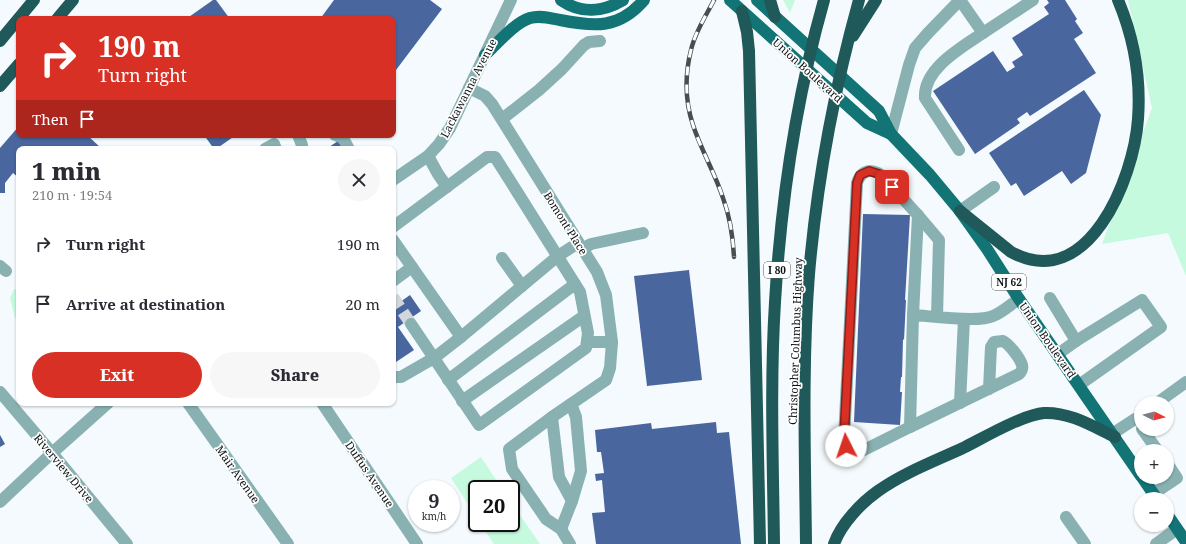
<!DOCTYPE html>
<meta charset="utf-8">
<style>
body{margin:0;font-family:"Noto Serif",serif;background:#f7f7f7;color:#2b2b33;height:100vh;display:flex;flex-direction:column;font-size:15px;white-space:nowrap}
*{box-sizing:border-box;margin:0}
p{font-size:13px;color:#7c7c81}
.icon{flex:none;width:22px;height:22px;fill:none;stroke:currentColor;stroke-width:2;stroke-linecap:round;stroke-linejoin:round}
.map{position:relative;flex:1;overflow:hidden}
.side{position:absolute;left:16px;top:146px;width:380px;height:260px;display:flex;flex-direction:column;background:#fff;border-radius:8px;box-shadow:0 1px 3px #0004}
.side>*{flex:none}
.guide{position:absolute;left:16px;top:16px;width:380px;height:122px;border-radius:8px;box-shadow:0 1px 3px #0004;background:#d93025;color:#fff;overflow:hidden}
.needle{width:26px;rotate:96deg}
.fabs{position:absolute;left:1134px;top:396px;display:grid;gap:8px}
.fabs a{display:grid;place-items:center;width:40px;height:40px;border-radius:50%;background:#fff;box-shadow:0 1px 3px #0004;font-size:20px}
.speed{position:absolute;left:408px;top:480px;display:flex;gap:8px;font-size:20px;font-weight:700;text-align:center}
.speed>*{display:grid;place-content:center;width:52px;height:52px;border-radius:50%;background:#fff;box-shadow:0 1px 3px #0004;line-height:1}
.speed small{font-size:10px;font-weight:400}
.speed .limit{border:2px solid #111;border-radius:6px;background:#fff;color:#111}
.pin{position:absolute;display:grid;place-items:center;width:34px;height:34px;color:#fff;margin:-17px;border-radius:8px;box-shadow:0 2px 6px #0006}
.me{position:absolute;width:44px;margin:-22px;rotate:356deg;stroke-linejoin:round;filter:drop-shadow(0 0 3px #0008)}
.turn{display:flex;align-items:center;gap:14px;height:84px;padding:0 16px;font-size:18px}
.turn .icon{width:52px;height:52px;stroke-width:2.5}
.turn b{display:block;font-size:28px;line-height:34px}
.then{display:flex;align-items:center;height:38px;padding:0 16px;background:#0003;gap:8px;font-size:15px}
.round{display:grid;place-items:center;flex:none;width:42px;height:42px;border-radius:21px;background:#f7f7f7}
.summary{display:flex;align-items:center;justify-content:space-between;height:68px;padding:0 16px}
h1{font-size:24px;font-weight:800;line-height:30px}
.action{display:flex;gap:8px;margin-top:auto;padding:8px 16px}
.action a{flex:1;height:46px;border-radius:24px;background:#d93025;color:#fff;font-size:16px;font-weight:800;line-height:46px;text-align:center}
.action a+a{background:#f7f7f7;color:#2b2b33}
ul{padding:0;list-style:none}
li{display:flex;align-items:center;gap:12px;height:60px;padding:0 16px}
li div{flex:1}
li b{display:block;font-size:15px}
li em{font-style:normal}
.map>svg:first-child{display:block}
.green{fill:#c5fade}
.building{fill:#49669f}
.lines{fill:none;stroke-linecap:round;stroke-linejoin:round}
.minor-tunnel{stroke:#d1d7da;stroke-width:12;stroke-dasharray:12 6;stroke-linecap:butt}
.minor{stroke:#89b1b1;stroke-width:12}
.major{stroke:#127475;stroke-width:12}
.highway{stroke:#205959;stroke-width:12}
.rail-casing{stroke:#484d50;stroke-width:4.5}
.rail{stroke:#fff;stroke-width:3;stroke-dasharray:9;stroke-linecap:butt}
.route-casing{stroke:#8d1f18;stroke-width:10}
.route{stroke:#d93025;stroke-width:7}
.labels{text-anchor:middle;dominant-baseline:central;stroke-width:3.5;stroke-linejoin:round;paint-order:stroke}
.shield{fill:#fff;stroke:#56595b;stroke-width:1}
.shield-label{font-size:10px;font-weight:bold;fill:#0d1215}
.street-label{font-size:11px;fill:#0d1215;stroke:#fff}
</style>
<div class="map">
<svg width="1186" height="544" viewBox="0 0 1186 544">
<rect width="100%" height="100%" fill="#f4fafd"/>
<g class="green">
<polygon points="783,0 795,0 790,13"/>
<polygon points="1128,0 1186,0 1186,276 1168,233 1102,244 1152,108"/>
<polygon points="14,289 19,289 19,323 15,318 10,298"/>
<polygon points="481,457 502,489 477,489 477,518 451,478"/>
<polygon points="511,502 540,544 494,544 480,523 511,523"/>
</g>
<g class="building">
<polygon points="213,0 216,0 230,19 186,19"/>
<polygon points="334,0 430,0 442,9 393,74 393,19 320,19"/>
<polygon points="1047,0 1065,0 1077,19 1075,21 1083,33 1074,39 1096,73 1030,116 1027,112 1017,119 1020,123 975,154 933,91 993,51 1007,72 1015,67 1012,62 1023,55 1012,38 1049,14 1044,7 1049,3"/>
<polygon points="1084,90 1101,115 1086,173 1071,184 1062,171 1024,196 1016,183 1011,186 989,153"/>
<polygon points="19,126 19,135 87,135 101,148 100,149 19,149 19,178 13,173 5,183 5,193 0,193 0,148"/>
<polygon points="204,135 236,135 216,149 214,149"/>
<polygon points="338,141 343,149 326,149"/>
<polygon points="863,214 910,215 905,300 906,300 904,340 903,339 902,377 901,377 900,392 902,392 900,425 854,422"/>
<polygon points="689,270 702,380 647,386 634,276"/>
<polygon points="410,295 421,311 398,327 414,350 393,364 393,307"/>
<polygon points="716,422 717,433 729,432 741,544 596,544 592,513 605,512 602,480 596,481 595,474 604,473 601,452 597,452 595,430 651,423 652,429"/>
<polygon points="0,435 5,444 0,447"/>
</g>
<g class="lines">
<polyline class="minor-tunnel" points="393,297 411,324"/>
<g class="minor">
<polyline points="983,33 1033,0"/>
<polyline points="469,88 485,96 492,104 597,272 606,295 612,342 610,368 606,380 552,417 509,449 512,469 546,519 561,529 570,544"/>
<polyline points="502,119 539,90 562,69 584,45 589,42 600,41"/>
<polyline points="891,134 909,65 915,48 928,33 960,0"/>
<polyline points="298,135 302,145 301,149"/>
<polyline points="335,135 343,138 349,149"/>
<polyline points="265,149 274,144 276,149"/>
<path d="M959 150 925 98C923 69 962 47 983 33L960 0"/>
<polyline points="428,156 438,174 447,187"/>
<polyline points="393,180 428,156 439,144 450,128 511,0"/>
<polyline points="960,211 994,187"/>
<polyline points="393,227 487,157 495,157 509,179 580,292 588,333 586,348 479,425 411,324"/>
<polyline points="393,240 461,337 434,358 401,377 393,377"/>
<polyline points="582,249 591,244 643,233"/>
<polyline points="502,258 522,286"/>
<polyline points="0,266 6,271"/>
<polyline points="393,281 412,267"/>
<polyline points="1050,298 1076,341"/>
<polyline points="913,315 918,215"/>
<path d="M937 317 939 240C925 223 911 207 896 191 890 185 885 177 878 173 868 168 860 173 857 183L844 439C846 450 854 453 864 450L910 427 913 315C931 316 978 323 993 316 1003 312 1011 304 1019 299"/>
<polyline points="461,337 558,256 578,243"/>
<polyline points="587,342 612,342"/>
<polyline points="1058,354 1076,341 1142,300 1161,327 1079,385"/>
<polyline points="448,380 575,284"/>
<polyline points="0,392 52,453 127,544"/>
<polyline points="462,401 584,316"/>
<polyline points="188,403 288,544"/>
<polyline points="322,403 417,544"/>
<polyline points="960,403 964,319"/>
<polyline points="1157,403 1186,382"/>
<polyline points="552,417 559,477 572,501"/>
<path d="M910 427 1019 374C1022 371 1023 369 1022 365 1020 358 1009 344 1003 341L994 342 991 347 989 389"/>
<polyline points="1142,429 1158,451"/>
<polyline points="1112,434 1135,419"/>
<polyline points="1153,494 1177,478 1167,463"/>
<polyline points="0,502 52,453 108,403"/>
<polyline points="1066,517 1085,544"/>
<polyline points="561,529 572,501 581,471 576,417 571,404"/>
<polyline points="1156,544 1177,529"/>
</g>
<g class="major">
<path d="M561 0C581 14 603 12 623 0"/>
<polyline points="730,0 867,123 891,134"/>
<polyline points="757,0 879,111 891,134 930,175 960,211 987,249 1019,299 1141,476"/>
<path d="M485 55C497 44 514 23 530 18 540 15 550 18 560 20 595 27 619 29 644 0"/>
<polyline points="1142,477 1157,499"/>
<polyline points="1167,514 1186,542"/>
</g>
<g class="highway">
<polyline points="770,0 775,17"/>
<polyline points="742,11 747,32 749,51 760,544"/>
<polyline points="57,19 73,0"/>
<polyline points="853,36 876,0"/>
<polyline points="0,41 34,0"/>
<polyline points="0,86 19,64"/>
<path d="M960 211 1011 252C1088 294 1134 178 1138 119 1141 78 1134 38 1118 0"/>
<path d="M774 544C773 463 770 382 775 302 781 199 796 99 824 0"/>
<path d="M806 544C805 454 802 364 809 274 817 181 834 90 859 0"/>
<path d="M834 544C841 524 861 503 878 491 903 473 935 461 963 448 983 438 1022 415 1044 413 1070 412 1092 426 1115 437"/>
</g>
<g class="rail-casing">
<path id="rail" d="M714 0C706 16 695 32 691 50 685 74 685 101 693 125 701 150 715 173 723 198 730 217 733 237 734 257"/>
</g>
<use href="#rail" class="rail"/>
</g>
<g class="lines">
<g class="route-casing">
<polyline id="route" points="846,446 844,439 857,183 860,175 869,171 879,174 892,187"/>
</g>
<use href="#route" class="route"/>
</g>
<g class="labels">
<g class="shield">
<rect x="764" y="262" width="26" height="16" rx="3"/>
<rect x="992" y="274" width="34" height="16" rx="3"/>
</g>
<g class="shield-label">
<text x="777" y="270">I 80</text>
<text x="1009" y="282">NJ 62</text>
</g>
<g class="street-label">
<text transform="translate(808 70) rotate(42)">Union Boulevard</text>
<text transform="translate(468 88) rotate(-63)">Lackawanna Avenue</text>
<text transform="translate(566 223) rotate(58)">Bomont Place</text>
<text transform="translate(1048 340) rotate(55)">Union Boulevard</text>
<text transform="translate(795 341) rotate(-88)">Christopher Columbus Highway</text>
<text transform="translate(64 468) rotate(50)">Riverview Drive</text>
<text transform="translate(238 474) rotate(55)">Mair Avenue</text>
<text transform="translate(370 474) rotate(56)">Duffus Avenue</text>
</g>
</g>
</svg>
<div class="fabs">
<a><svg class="needle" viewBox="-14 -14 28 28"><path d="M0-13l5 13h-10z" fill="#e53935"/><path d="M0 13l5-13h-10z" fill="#7c7c81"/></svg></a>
<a>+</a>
<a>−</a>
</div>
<div class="speed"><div>9<small>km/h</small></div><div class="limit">20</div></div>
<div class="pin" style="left:892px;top:187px;background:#d93025"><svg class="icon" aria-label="arrive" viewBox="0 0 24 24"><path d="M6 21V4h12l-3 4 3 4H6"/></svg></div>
<svg class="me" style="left:846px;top:446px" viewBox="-20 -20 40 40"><circle r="19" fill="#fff"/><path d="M0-13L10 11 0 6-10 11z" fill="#d93025"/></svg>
<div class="guide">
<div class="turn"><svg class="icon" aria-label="right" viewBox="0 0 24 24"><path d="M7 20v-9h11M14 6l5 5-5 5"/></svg><div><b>190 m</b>Turn right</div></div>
<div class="then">Then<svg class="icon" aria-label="arrive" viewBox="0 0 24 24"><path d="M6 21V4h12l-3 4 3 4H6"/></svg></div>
</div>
<section class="side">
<div class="summary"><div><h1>1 min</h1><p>210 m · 19:54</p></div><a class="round"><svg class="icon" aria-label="close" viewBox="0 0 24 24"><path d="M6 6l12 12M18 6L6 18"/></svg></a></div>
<ul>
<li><svg class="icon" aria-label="right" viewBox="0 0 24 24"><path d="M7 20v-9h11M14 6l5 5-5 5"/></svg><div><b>Turn right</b></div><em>190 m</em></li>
<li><svg class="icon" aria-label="arrive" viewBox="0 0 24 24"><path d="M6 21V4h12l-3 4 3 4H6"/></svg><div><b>Arrive at destination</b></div><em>20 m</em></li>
</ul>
<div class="action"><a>Exit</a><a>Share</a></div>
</section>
</div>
